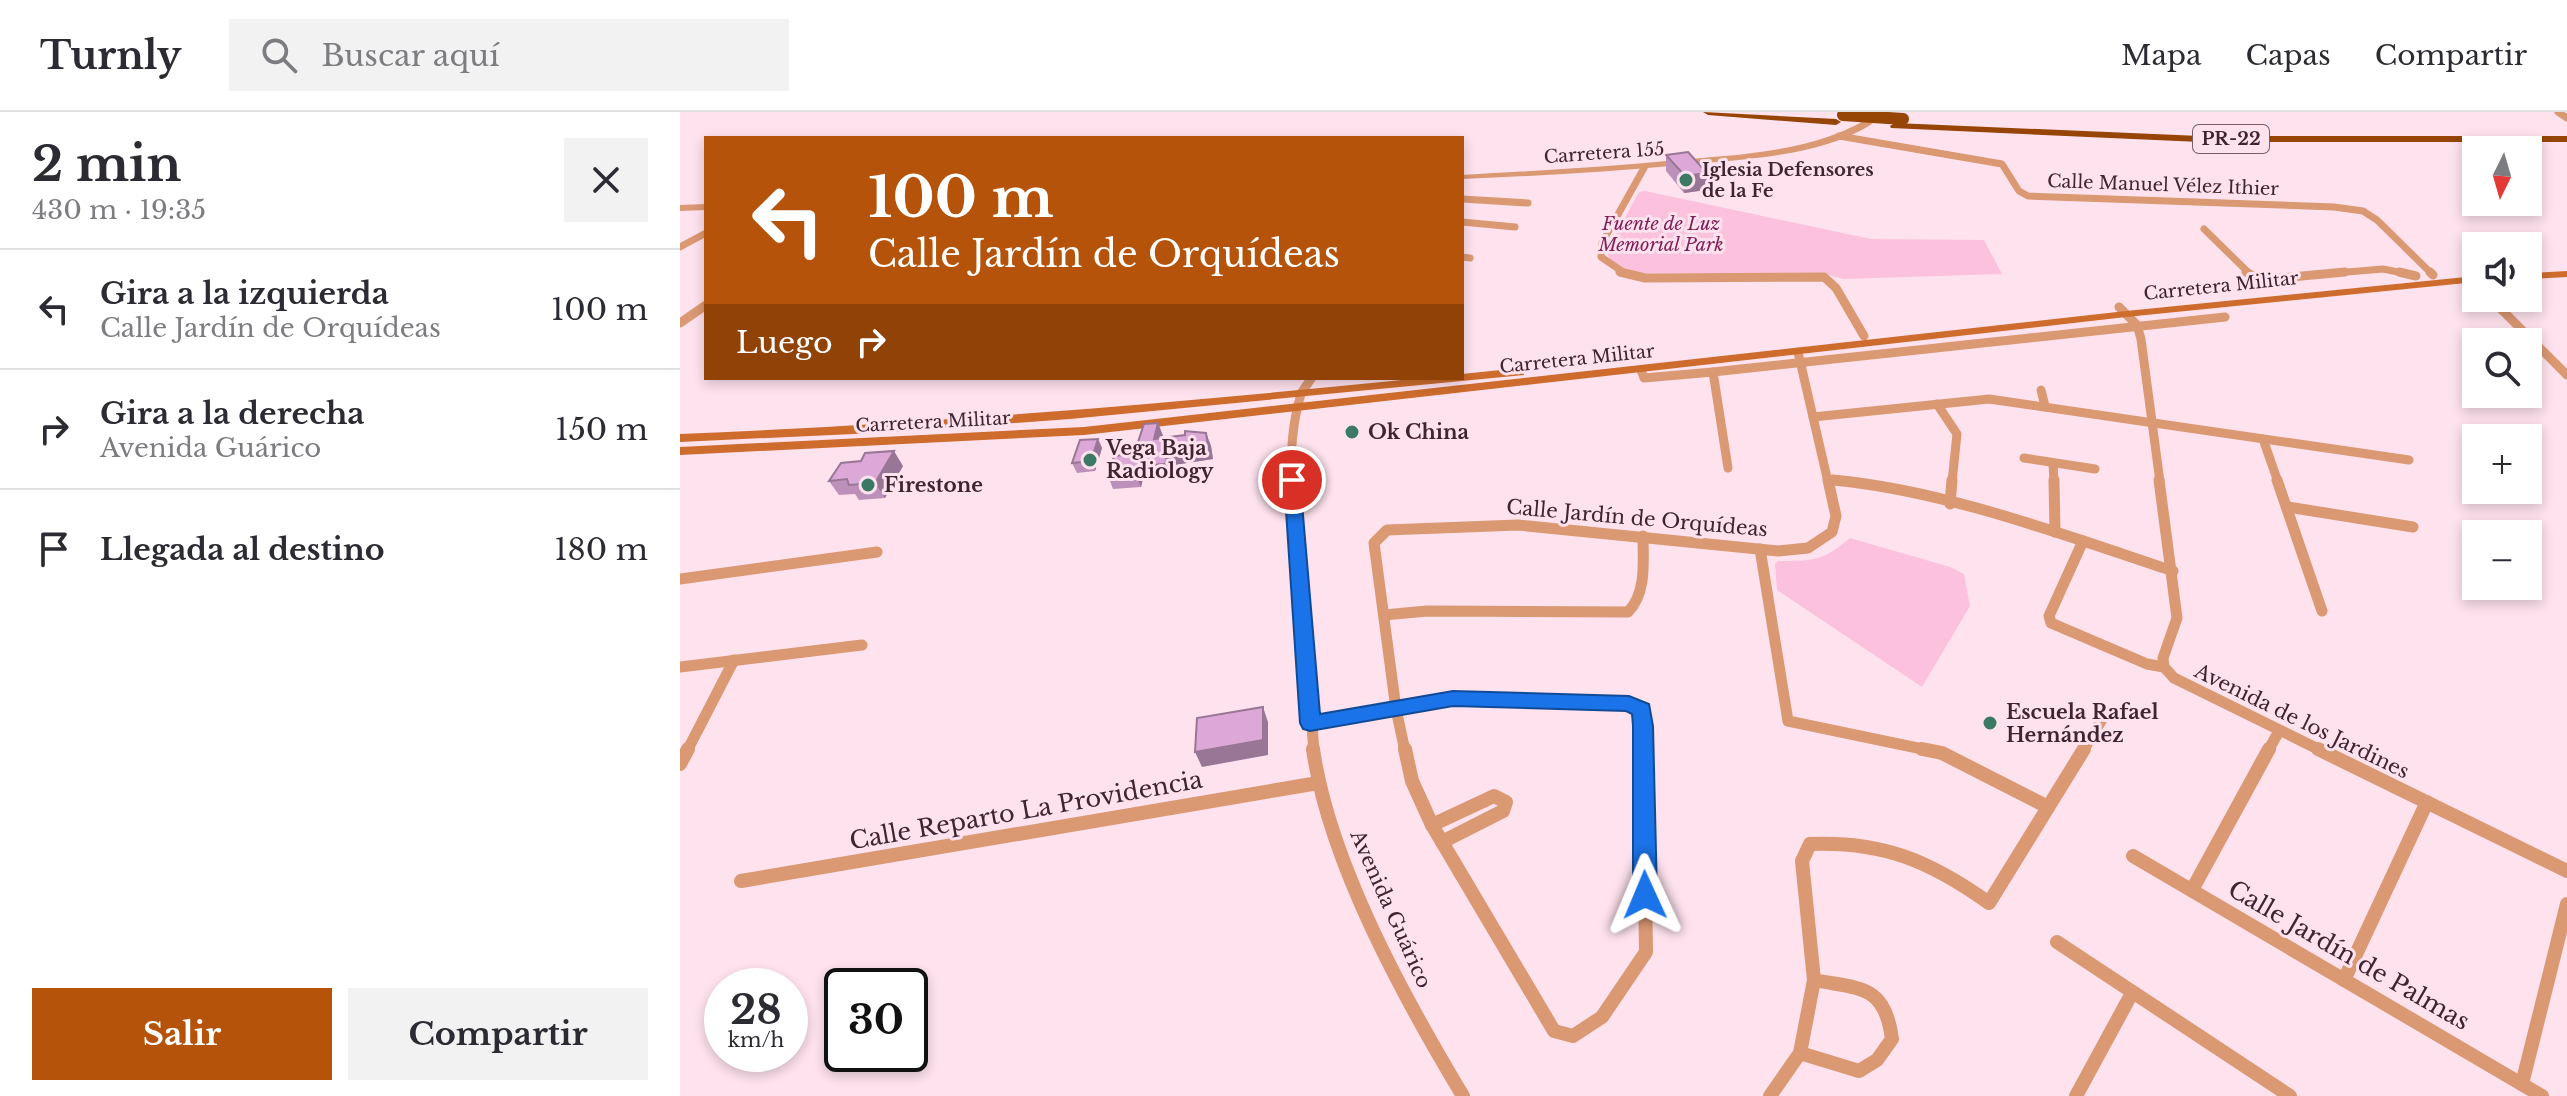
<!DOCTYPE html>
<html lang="es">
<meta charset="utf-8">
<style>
body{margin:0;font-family:"Libre Baskerville",serif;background:#f2f2f3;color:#2b2b33;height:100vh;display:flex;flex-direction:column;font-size:30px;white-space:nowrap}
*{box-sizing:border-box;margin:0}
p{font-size:26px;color:#7c7c81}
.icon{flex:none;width:44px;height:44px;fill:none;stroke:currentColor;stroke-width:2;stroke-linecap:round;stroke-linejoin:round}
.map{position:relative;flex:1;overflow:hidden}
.side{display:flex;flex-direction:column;background:#fff;width:680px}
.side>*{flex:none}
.hud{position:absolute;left:24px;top:24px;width:760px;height:244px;border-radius:0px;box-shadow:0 4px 12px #0003;background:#b45309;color:#fff;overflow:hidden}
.needle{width:52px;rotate:185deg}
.controls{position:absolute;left:1782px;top:24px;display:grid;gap:16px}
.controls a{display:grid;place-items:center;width:80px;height:80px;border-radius:0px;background:#fff;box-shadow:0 4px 12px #0003;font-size:40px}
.speed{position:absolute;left:24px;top:856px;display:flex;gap:16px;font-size:40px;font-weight:700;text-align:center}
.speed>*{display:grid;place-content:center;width:104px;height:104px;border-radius:50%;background:#fff;box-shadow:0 4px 12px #0003;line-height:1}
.speed small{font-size:20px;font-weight:400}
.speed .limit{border:4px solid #111;border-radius:12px;background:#fff;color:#111}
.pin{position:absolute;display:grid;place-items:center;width:68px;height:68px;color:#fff;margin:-34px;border:4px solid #fff;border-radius:50%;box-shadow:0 2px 8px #0007}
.me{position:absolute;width:88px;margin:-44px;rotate:359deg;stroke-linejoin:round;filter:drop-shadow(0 0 6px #0008)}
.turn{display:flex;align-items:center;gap:28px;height:168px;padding:0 32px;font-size:36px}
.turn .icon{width:104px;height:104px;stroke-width:2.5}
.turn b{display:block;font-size:56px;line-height:68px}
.then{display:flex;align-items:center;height:76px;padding:0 32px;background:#0003;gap:16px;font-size:30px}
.round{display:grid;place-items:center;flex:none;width:84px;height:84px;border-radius:0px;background:#f2f2f3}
.overview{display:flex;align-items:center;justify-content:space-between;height:136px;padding:0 32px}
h1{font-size:48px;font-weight:800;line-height:60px}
.button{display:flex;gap:16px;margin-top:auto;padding:16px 32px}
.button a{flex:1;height:92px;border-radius:0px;background:#b45309;color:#fff;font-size:32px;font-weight:800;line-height:92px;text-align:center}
.button a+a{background:#f2f2f3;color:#2b2b33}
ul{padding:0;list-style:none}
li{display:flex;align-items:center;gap:24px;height:120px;padding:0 32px;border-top:2px solid #e1e1e2}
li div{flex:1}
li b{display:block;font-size:30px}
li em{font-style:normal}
header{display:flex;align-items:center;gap:48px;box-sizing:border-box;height:112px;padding:0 40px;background:#fff;border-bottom:2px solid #e1e1e2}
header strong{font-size:38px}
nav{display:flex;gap:44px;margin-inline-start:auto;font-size:28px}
.search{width:560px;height:72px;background:#f2f2f3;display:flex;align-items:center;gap:20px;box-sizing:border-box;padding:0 28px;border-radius:0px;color:#7c7c81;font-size:30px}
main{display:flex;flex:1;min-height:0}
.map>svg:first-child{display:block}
.green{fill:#fcc2dd}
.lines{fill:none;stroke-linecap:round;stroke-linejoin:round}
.minor-far3{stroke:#da9873;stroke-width:7}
.minor-far2{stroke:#da9873;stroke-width:9}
.minor-far1{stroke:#da9873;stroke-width:11}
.minor{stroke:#da9873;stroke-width:14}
.tertiary{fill:#da9873;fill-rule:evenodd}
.secondary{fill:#cd6c2d;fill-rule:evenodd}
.motorway{fill:#964506;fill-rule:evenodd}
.motorway-bridge{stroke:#964506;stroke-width:12}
.wall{fill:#bd90b9}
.shaded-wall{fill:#9a7696}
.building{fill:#dca8d7;stroke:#9a7696;stroke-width:2}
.route{fill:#1a73e8;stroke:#114b97;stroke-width:2}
.poi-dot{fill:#3c7965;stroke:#fee2ee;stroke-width:3}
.labels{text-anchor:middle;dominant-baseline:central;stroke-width:6;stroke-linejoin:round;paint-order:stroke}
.shield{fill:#fee2ee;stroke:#785e6a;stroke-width:2}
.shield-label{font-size:18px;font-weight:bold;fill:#3e2531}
.far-street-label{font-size:18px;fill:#3e2531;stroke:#fee2ee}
.far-poi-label{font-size:18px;font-weight:bold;fill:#3e2531;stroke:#fee2ee;text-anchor:start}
.far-park-label{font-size:18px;font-style:italic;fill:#801e57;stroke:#fee2ee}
.poi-label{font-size:20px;font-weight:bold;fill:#3e2531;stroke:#fee2ee;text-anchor:start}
.street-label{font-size:20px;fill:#3e2531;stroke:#fee2ee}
.near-street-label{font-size:24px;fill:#3e2531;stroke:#fee2ee}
</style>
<header>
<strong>Turnly</strong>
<div class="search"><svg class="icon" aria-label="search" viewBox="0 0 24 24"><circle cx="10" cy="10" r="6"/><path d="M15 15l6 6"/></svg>Buscar aquí</div>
<nav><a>Mapa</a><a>Capas</a><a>Compartir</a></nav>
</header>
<main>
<section class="side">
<div class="overview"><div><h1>2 min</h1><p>430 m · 19:35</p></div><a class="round"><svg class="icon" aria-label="close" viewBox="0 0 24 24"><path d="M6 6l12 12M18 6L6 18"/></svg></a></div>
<ul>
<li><svg class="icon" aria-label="left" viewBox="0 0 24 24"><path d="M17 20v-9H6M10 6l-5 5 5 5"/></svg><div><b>Gira a la izquierda</b><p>Calle Jardín de Orquídeas</p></div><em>100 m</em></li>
<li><svg class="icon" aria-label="right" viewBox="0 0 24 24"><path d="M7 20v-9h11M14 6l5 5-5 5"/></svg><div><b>Gira a la derecha</b><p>Avenida Guárico</p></div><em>150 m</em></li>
<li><svg class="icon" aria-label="arrive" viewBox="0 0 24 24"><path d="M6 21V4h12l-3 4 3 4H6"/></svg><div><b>Llegada al destino</b></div><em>180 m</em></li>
</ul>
<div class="button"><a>Salir</a><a>Compartir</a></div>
</section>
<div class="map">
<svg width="1887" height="984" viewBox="0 0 1887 984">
<rect width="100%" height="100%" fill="#fee2ee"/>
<g class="green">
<polygon points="965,79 1191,127 1304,128 1322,162 1163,167 1146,162 948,161 930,150 927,138 959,80"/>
<path d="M1170 426 1270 455 1284 462 1290 494 1242 575 1097 478 1095 452 1098 449C1133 449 1143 449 1170 426Z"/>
</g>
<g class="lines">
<g class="minor-far3">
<polyline points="1878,0 1887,6"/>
<polyline points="1159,24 1322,52 1339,79 1348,84 1654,95 1683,99 1697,108 1752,162"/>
<polyline points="782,87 848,91"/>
<polyline points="782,110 835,115"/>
<polyline points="1524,117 1570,162"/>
<polyline points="0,135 26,121"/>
<polyline points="782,145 790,146"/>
<polyline points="946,162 921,145 922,131 964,56"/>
<polyline points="1643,162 1703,157 1728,162"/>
</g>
<g class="minor-far2">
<polyline points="940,160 965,166 1144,165 1156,176 1184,224"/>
<polyline points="1566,160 1580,168 1665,160"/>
<polyline points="1719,160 1736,164"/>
<polyline points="1750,160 1753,163"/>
<polyline points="1810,186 1887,263"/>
<polyline points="1439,195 1457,213 1461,227 1480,370"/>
<polyline points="0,211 26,193"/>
<polyline points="1118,240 1148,370"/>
<polyline points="961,258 964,266 1033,260 1545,205"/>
<polyline points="1033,260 1048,356"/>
<polyline points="1361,278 1365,294"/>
<polyline points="1257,292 1277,322 1272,370"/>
<polyline points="1133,305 1309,287 1729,348"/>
<polyline points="1583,327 1598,370"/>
<polyline points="1344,346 1415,357"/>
<polyline points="1373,351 1374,370"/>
<polyline points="1148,368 1172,370"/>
<path d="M612 370C610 339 612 312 621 282"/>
</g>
<g class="minor-far1">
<polyline points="612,368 634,639"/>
<path d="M1153 368C1264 378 1387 424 1493 459"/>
<polyline points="1374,368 1375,420"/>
<polyline points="1479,368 1497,506 1483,546 1484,555 1494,566 1642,639"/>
<polyline points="1597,368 1642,499"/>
<polyline points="1270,392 1272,368"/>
<polyline points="1608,395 1733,415"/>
<polyline points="1403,429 1369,504 1371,511 1467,552 1484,555"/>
<polyline points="1080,437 1108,609 1252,639"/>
<polyline points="0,467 197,440"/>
<path d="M704 503 747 499 948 500C967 480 963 450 963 424"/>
<polyline points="0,555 182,533"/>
<polyline points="716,597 725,639"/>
<polyline points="716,597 694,431 707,418 838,413 1098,439 1128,436 1152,420 1156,404 1148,368"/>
<polyline points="716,597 773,587 949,591 962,598 963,639"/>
<polyline points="630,611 716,597"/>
<polyline points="7,639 54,548"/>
<polyline points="1403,639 1424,604"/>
<polyline points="1588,639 1599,619"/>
</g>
<g class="minor">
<path d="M633 637C649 750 724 886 783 984"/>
<polyline points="725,637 732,669 752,713 874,919 893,924 922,905 966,840 963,637"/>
<polyline points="1242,637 1262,641 1368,695"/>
<polyline points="1638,637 1887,759"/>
<polyline points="0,652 8,637"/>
<polyline points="752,713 814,684 826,690 823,699 762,730"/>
<polyline points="1453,744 1862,984"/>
<polyline points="61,769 638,671"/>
<polyline points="1512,778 1589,637"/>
<polyline points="1377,830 1610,984"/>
<polyline points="1664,868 1747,690"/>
<path d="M1120 941 1179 959 1197 948 1212 927C1205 872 1180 877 1134 868"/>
<polyline points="1842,972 1887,792"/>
<path d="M1090 984 1120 941 1134 868 1122 749 1130 732C1203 729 1250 749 1309 791L1404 637"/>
<polyline points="1396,984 1452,881"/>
</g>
<g class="tertiary">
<path d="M1198 0 1205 2C1156 45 1063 47 1001 53 928 60 855 64 782 67V63C854 59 926 55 997 48 1065 42 1140 40 1198 0Z"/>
<polygon points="26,92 26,98 0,99 0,93"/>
<polygon points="626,266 637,266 625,284 617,284 615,282"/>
</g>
<g class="secondary">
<polygon points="1887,159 1887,165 1848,167 1848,161"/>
<polygon points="1796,164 1796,170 1446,205 404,323 0,343 0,335 404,315 1446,199"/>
<path d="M840 256 844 257V263L390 307 195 321 0 330V322C248 312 495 291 742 266H782V262Z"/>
</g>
<g class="motorway">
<polygon points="1023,0 1156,7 1161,10 1156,13 1028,3"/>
<polygon points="1215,11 1520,24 1887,24 1887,30 1520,30 1211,16 1210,14"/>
</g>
<polyline class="motorway-bridge" points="1163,3 1223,7"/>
</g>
<g class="wall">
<polygon points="986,43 1026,78 1004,81 986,59"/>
<polygon points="478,311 483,324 483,326 526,321 531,334 533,347 494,353 491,365 463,367 461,375 433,377 428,364 454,342"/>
<polygon points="418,327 422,336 415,359 397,361 392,351"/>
<polygon points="223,354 205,386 179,388 175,382 159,383 149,369"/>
</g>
<g class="shaded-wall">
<polygon points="1027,61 1026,78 1004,81 1005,64"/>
<polygon points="478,311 483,324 479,341 474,327"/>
<polygon points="526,321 531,334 533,347 494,353 491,365 485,352 489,339"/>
<polygon points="418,327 422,336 415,359 411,349"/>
<polygon points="214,339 223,354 205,386 195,371"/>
<polygon points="458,354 463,367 461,375 455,362"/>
<polygon points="583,595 588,610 588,643 522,655 515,640"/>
</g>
<g class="building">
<polygon points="1008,40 1027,61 1005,64 986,43"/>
<polygon points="478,311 474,327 505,323 505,319 526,321 528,334 489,339 485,352 458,354 455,362 428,364 434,344 454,342 464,312"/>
<polygon points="418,327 411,349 392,351 400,328"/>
<polygon points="214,339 195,371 169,373 167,367 149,369 161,351 181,349 185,341"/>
<polygon points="583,595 583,628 515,640 517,606"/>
</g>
<polygon class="route" points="612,363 620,368 640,602 773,579 949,584 969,592 973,614 977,783 973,791 965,794 957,791 953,783 953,614 952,602 946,599 773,594 630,619 623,617 620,611 604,368"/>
<g class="poi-dot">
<circle cx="1006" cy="68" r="8"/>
<circle cx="672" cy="320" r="8"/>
<circle cx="410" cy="348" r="8"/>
<circle cx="188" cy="373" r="8"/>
<circle cx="1310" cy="611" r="8"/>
</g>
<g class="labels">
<rect class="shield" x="1513" y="13" width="76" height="28" rx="6"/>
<g class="shield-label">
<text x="1551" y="27">PR-22</text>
</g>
<g class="far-street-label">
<text transform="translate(924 41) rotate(-4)">Carretera 155</text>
<text transform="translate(1483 73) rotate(2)">Calle Manuel Vélez Ithier</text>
<text transform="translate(1541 174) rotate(-6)">Carretera Militar</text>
<text transform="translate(897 247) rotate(-6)">Carretera Militar</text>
<text transform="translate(253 310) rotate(-3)">Carretera Militar</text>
</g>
<g class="far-poi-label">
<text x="1022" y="58">Iglesia Defensores<tspan x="1022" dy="21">de la Fe</tspan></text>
</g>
<g class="far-park-label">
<text x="981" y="112">Fuente de Luz<tspan x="981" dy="21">Memorial Park</tspan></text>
</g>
<g class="poi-label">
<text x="688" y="320">Ok China</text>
<text x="426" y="336">Vega Baja<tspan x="426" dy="23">Radiology</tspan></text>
<text x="204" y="373">Firestone</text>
<text x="1326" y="600">Escuela Rafael<tspan x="1326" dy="23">Hernández</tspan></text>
</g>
<g class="street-label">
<text transform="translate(957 406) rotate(5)">Calle Jardín de Orquídeas</text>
<text transform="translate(1622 609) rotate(26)">Avenida de los Jardines</text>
<text transform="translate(711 797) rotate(66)">Avenida Guárico</text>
</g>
<g class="near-street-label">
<text transform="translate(346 698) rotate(-10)">Calle Reparto La Providencia</text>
<text transform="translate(1669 843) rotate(30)">Calle Jardín de Palmas</text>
</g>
</g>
</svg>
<div class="controls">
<a><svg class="needle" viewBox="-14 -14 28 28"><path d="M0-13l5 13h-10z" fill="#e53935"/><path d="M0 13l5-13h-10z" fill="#7c7c81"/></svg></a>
<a><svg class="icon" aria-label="sound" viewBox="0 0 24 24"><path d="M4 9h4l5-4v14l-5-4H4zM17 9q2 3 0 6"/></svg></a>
<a><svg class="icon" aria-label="search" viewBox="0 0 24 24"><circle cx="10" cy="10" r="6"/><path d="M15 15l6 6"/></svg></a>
<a>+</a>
<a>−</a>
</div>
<div class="speed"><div>28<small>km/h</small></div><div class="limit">30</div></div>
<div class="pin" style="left:612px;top:368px;background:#d93025"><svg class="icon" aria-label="arrive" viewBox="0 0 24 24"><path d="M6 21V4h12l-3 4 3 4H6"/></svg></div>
<svg class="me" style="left:965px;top:783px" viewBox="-20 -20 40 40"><path d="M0-17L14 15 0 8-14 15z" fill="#1a73e8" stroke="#fff" stroke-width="4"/></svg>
<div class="hud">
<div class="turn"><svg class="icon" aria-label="left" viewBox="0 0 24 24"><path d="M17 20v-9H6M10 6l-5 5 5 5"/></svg><div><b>100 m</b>Calle Jardín de Orquídeas</div></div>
<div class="then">Luego<svg class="icon" aria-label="right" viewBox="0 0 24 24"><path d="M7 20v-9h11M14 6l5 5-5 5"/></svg></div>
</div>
</div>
</main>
